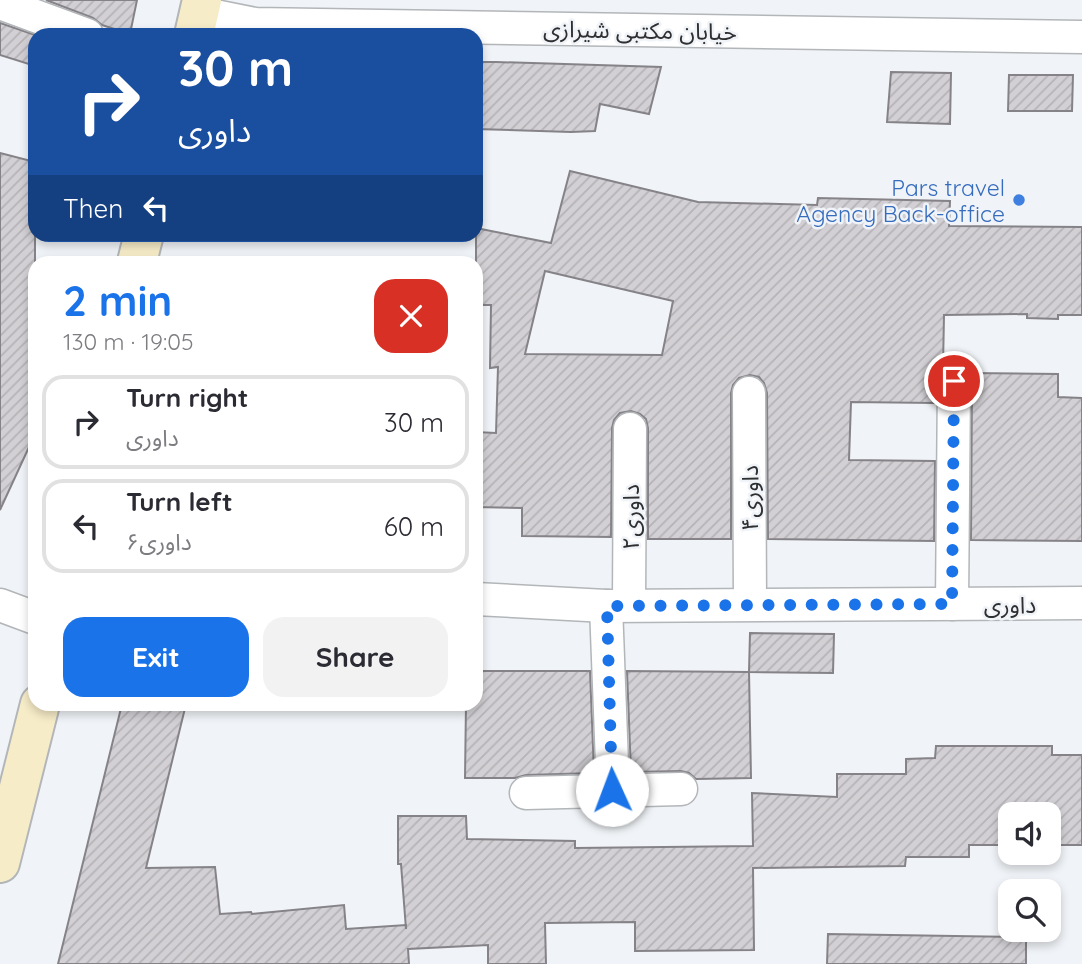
<!DOCTYPE html>
<meta charset="utf-8">
<style>
body{margin:0;font-family:Quicksand,"Noto Sans Arabic",sans-serif;background:#f2f2f3;color:#2b2b33;height:100vh;display:flex;flex-direction:column;font-size:26px;white-space:nowrap}
*{box-sizing:border-box;margin:0}
p{font-size:23px;color:#7c7c81}
.icon{flex:none;width:38px;height:38px;fill:none;stroke:currentColor;stroke-width:2;stroke-linecap:round;stroke-linejoin:round}
.map{position:relative;flex:1;overflow:hidden}
.details{position:absolute;left:28px;top:256px;width:455px;height:455px;display:flex;flex-direction:column;background:#fff;border-radius:21px;box-shadow:0 4px 10px #0003}
.details>*{flex:none}
.guide{position:absolute;left:28px;top:28px;width:455px;height:214px;border-radius:21px;box-shadow:0 4px 10px #0003;background:#1a4fa0;color:#fff;overflow:hidden}
.tools{position:absolute;left:998px;top:802px;display:grid;gap:14px}
.tools a{display:grid;place-items:center;width:63px;height:63px;border-radius:14px;background:#fff;box-shadow:0 4px 10px #0003;font-size:35px}
.pin{position:absolute;display:grid;place-items:center;width:60px;height:60px;color:#fff;margin:-30px;border:4px solid #fff;border-radius:50%;box-shadow:0 2px 7px #0007}
.me{position:absolute;width:77px;margin:-38px;rotate:358deg;stroke-linejoin:round;filter:drop-shadow(0 0 5px #0008)}
.turn{display:flex;align-items:center;gap:24px;height:147px;padding:0 35px;font-size:32px}
.turn .icon{width:91px;height:91px;stroke-width:2.5}
.turn b{display:block;font-size:49px;line-height:60px}
.then{display:flex;align-items:center;height:66px;padding:0 35px;background:#0003;gap:14px;font-size:26px}
.round{display:grid;place-items:center;flex:none;width:74px;height:74px;border-radius:21px;background:#f2f2f3}
.overview{display:flex;align-items:center;justify-content:space-between;height:119px;padding:0 35px}
h1{font-size:42px;font-weight:800;line-height:52px;color:#1a73e8}
.button{display:flex;gap:14px;margin-top:auto;padding:14px 35px}
.button a{flex:1;height:80px;border-radius:21px;background:#1a73e8;color:#fff;font-size:28px;font-weight:800;line-height:80px;text-align:center}
.button a+a{background:#f2f2f3;color:#2b2b33}
ul{padding:0;list-style:none}
li{display:flex;align-items:center;gap:21px;height:94px;margin:0 14px 10px;padding:0 21px;border:4px solid #e1e1e2;border-radius:21px}
li div{flex:1}
li b{display:block;font-size:26px}
li em{font-style:normal}
.map>svg:first-child{display:block}
.building{fill:url(#building-hatch);stroke:#858387;stroke-width:2;fill-rule:evenodd}
.lines{fill:none;stroke-linecap:round;stroke-linejoin:round}
.street-casing{stroke:#b3b6b9;stroke-width:35}
.secondary-casing{stroke:#b3b6b9;stroke-width:42}
.street{stroke:#fff;stroke-width:32}
.secondary{stroke:#f7ecc8;stroke-width:38}
.route{stroke:#1a73e8;stroke-width:12;stroke-dasharray:0 21.6}
.shop-dot{fill:#3f7fe0;stroke:#f0f3f7;stroke-width:2.5}
.labels{text-anchor:middle;dominant-baseline:central;stroke-width:5;stroke-linejoin:round;paint-order:stroke}
.street-label{font-size:23px;fill:#2e2f31;stroke:#f0f3f7}
.shop-label{font-size:23px;fill:#366cbe;stroke:#f0f3f7;text-anchor:end}
</style>
<div class="map">
<svg width="1082" height="964" viewBox="0 0 1082 964">
<defs>
<pattern id="building-hatch" width="6" height="6" patternUnits="userSpaceOnUse" patternTransform="scale(1.75)"><rect width="6" height="6" fill="#d2d0d4"/><path d="M-1 1l2-2M0 6l6-6M5 7l2-2" fill="none" stroke="#b5b3b6"/></pattern>
</defs>
<rect width="100%" height="100%" fill="#f0f3f7"/>
<g class="building">
<polygon points="46,0 137,0 130,34 102,25 93,18"/>
<polygon points="0,23 35,35 35,66 0,55"/>
<polygon points="476,62 496,62 661,67 649,114 600,104 595,131 571,132 476,129"/>
<polygon points="891,72 951,73 950,124 887,122"/>
<polygon points="1009,75 1073,75 1072,111 1008,111"/>
<polygon points="0,153 35,162 35,434 0,510"/>
<path d="M570 171 698 202 817 205 818 198 950 201 949 226 1082 227V315H1058V319L1027 318V314L944 315 943 367 938 372 936 380 935 403 851 402 849 460 935 461 934 541 768 539 767 393 764 383 759 377 750 375 739 378 733 385 731 393V539H648V428L646 419 640 414 631 411 620 413 614 420 612 428 611 537 522 536V508L476 507V432L496 433 498 367 490 368 491 305H476V228L551 243ZM545 271 673 301 662 355 525 354Z"/>
<polygon points="970,373 1058,374 1058,397 1082,398 1082,541 971,540 972,381"/>
<polygon points="750,633 834,634 833,673 749,672"/>
<polygon points="476,671 590,671 594,773 526,775 515,778 465,778 466,704 476,704"/>
<polygon points="627,671 749,672 751,778 696,779 689,773 681,771 631,772"/>
<polygon points="122,704 186,704 146,868 215,867 220,914 251,912 252,914 344,905 346,929 406,925 406,929 401,864 398,864 398,816 466,816 467,839 575,841 575,848 753,846 752,793 837,797 837,774 906,774 906,759 935,758 936,746 1052,746 1052,755 1082,755 1082,845 1048,845 1048,814 1010,814 1010,845 969,845 969,857 906,857 905,866 753,868 754,950 635,951 635,922 545,923 546,964 488,964 488,945 408,949 409,964 58,964"/>
<polygon points="828,934 1026,937 1026,964 827,964"/>
</g>
<g class="lines">
<g class="street-casing">
<g id="street">
<polyline points="0,3 87,35"/>
<polyline points="200,13 255,24 1082,37"/>
<polyline points="749,393 750,604"/>
<polyline points="476,599 606,606 1082,603"/>
<polyline points="952,604 954,381"/>
<polyline points="0,605 35,618"/>
<polyline points="629,605 630,429"/>
<polyline points="606,606 613,790"/>
<polyline points="526,793 681,789"/>
</g>
</g>
<g class="secondary-casing">
<g id="secondary">
<polyline points="194,35 202,0"/>
<polyline points="137,262 144,234"/>
<polyline points="0,863 40,704"/>
</g>
</g>
<use href="#street" class="street"/>
<use href="#secondary" class="secondary"/>
</g>
<g class="lines">
<polyline class="route" points="612,790 607,606 952,604 954,381"/>
</g>
<circle class="shop-dot" cx="1019" cy="200" r="7"/>
<g class="labels">
<g class="street-label">
<text transform="translate(640 30) rotate(1)">خیابان مکتبی شیرازی</text>
<text transform="translate(749 498) rotate(-90)">داوری۴</text>
<text transform="translate(630 517) rotate(-90)">داوری۲</text>
<text x="1010" y="604">داوری</text>
</g>
<g class="shop-label">
<text x="1005" y="187">Pars travel<tspan x="1005" dy="26">Agency Back-office</tspan></text>
</g>
</g>
</svg>
<div class="tools">
<a><svg class="icon" aria-label="sound" viewBox="0 0 24 24"><path d="M4 9h4l5-4v14l-5-4H4zM17 9q2 3 0 6"/></svg></a>
<a><svg class="icon" aria-label="search" viewBox="0 0 24 24"><circle cx="10" cy="10" r="6"/><path d="M15 15l6 6"/></svg></a>
</div>
<div class="pin" style="left:954px;top:381px;background:#d93025"><svg class="icon" aria-label="arrive" viewBox="0 0 24 24"><path d="M6 21V4h12l-3 4 3 4H6"/></svg></div>
<svg class="me" style="left:612px;top:790px" viewBox="-20 -20 40 40"><circle r="19" fill="#fff"/><path d="M0-13L10 11 0 6-10 11z" fill="#1a73e8"/></svg>
<div class="guide">
<div class="turn"><svg class="icon" aria-label="right" viewBox="0 0 24 24"><path d="M7 20v-9h11M14 6l5 5-5 5"/></svg><div><b>30 m</b>داوری</div></div>
<div class="then">Then<svg class="icon" aria-label="left" viewBox="0 0 24 24"><path d="M17 20v-9H6M10 6l-5 5 5 5"/></svg></div>
</div>
<section class="details">
<div class="overview"><div><h1>2 min</h1><p>130 m · 19:05</p></div><a class="round" style="background:#d93025;color:#fff"><svg class="icon" aria-label="close" viewBox="0 0 24 24"><path d="M6 6l12 12M18 6L6 18"/></svg></a></div>
<ul>
<li><svg class="icon" aria-label="right" viewBox="0 0 24 24"><path d="M7 20v-9h11M14 6l5 5-5 5"/></svg><div><b>Turn right</b><p>داوری</p></div><em>30 m</em></li>
<li><svg class="icon" aria-label="left" viewBox="0 0 24 24"><path d="M17 20v-9H6M10 6l-5 5 5 5"/></svg><div><b>Turn left</b><p>داوری۶</p></div><em>60 m</em></li>
</ul>
<div class="button"><a>Exit</a><a>Share</a></div>
</section>
</div>
